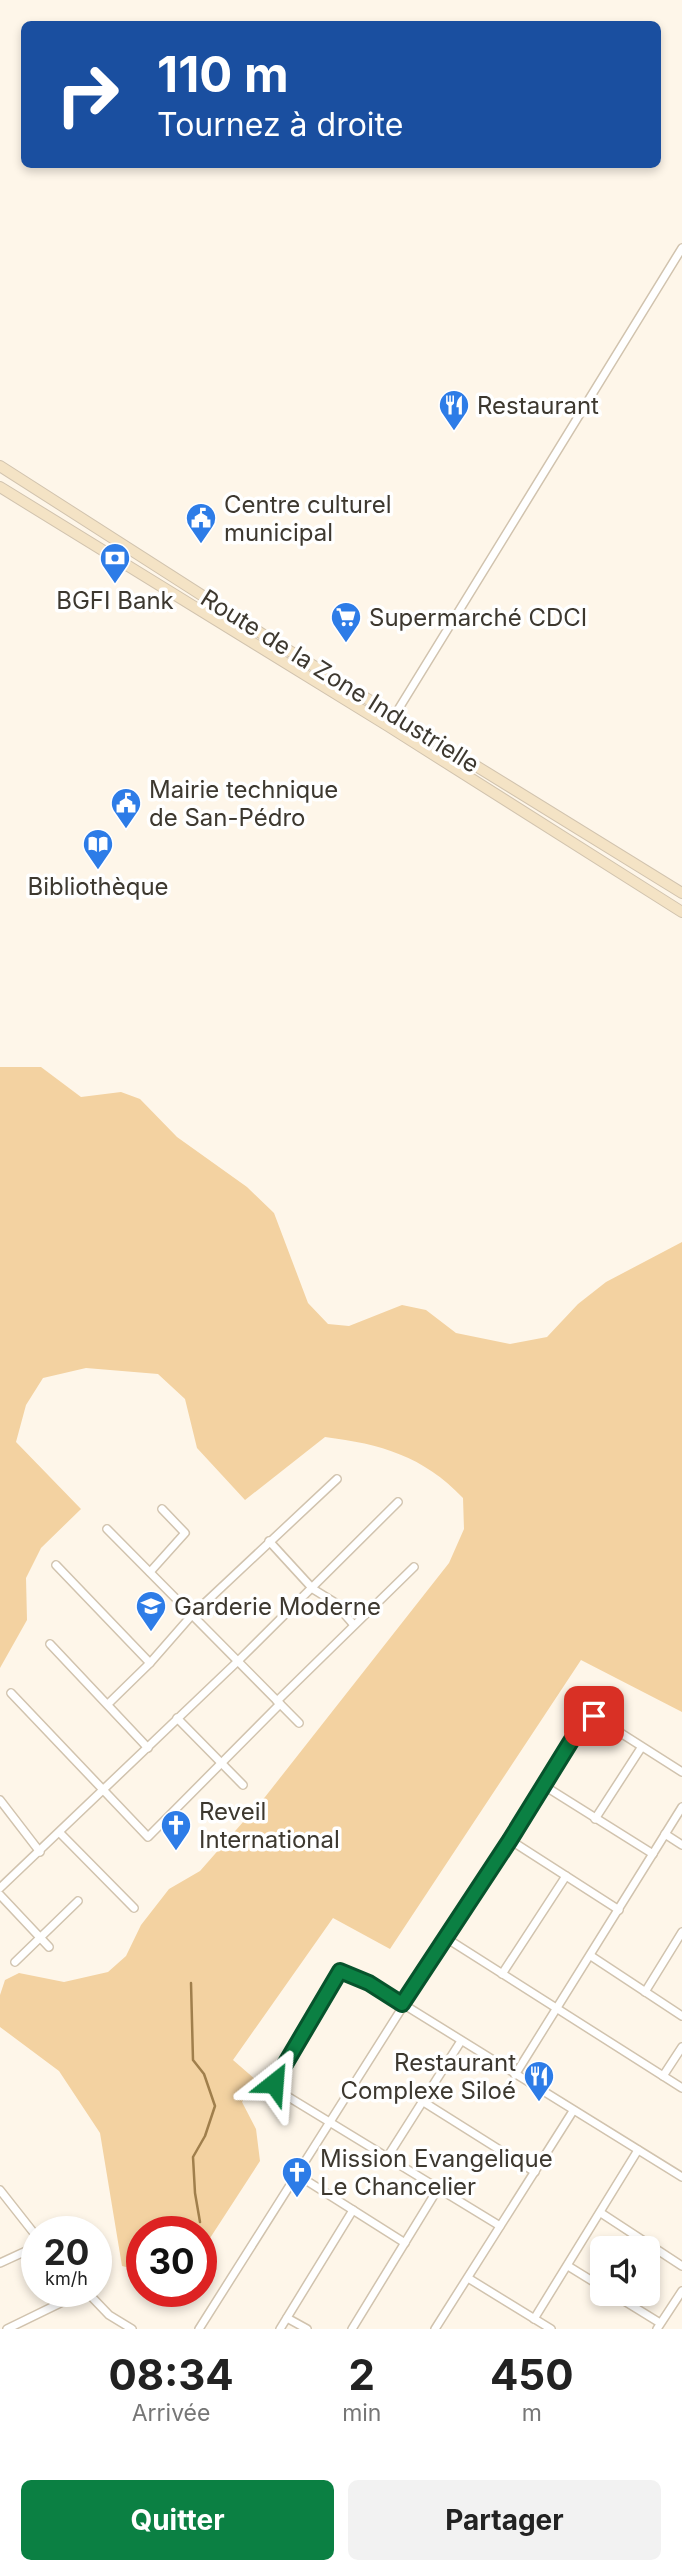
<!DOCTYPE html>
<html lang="fr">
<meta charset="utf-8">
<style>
body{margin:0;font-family:Inter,sans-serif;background:#f2f2f2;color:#222;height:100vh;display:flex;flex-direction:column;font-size:26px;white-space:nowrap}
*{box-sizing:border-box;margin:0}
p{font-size:23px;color:#767676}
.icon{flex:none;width:38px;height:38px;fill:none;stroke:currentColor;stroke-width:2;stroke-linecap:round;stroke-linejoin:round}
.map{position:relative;height:2329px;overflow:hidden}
.panel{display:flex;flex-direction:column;background:#fff;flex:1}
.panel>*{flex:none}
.guide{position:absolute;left:21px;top:21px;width:640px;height:147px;border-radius:10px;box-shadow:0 4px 10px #0003;background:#1a4fa0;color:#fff;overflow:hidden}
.tools{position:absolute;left:590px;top:2236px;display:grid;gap:14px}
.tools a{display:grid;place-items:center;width:70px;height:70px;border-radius:10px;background:#fff;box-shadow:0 4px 10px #0003;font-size:35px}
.speed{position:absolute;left:21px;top:2216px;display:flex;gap:14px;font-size:35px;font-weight:700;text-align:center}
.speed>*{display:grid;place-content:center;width:91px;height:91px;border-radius:50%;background:#fff;box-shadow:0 4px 10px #0003;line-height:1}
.speed small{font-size:18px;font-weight:400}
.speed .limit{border:10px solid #d22;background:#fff;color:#111}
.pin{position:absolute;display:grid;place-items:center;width:60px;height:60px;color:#fff;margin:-30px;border-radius:14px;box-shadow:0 4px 10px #0006}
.me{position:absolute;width:77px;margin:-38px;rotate:28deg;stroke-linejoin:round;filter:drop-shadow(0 0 5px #0008)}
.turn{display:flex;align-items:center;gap:24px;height:147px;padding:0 21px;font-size:32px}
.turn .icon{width:91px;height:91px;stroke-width:2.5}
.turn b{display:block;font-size:49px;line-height:60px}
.eta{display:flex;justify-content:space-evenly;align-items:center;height:119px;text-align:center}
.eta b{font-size:42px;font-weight:700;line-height:49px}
.cta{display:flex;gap:14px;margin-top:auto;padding:14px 21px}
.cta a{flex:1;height:80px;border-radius:10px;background:#0b8043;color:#fff;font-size:28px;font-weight:700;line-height:80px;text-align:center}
.cta a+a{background:#f2f2f2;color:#222}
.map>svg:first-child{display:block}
.green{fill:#f3d2a1}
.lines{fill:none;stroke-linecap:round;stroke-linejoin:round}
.stream{stroke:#a07f4c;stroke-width:2.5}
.street-casing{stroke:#d1c3ae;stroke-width:10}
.secondary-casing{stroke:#d1c3ae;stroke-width:12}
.street{stroke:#fff;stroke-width:7}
.secondary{stroke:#f4e3c5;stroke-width:10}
.route-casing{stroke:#07532c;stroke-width:18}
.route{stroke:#0b8043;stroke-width:12}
.labels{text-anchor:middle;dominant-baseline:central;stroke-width:7;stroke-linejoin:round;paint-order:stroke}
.poi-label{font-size:24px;fill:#3d382f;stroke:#fff;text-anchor:start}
.street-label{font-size:24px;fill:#3d382f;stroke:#fff}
</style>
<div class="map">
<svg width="682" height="2329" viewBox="0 0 682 2329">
<rect width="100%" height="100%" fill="#fef6e9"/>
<path class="green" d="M0 1067H41L81 1097 121 1092 140 1099 177 1137 247 1187 274 1213 308 1303 328 1324 349 1326 402 1305 426 1310 456 1333 510 1344 547 1337 578 1304 606 1282 682 1242V1712L581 1660 390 1949 333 1918 233 2060 256 2080 242 2102 256 2129 260 2161 201 2252V2231H142V2271L122 2266 100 2133 59 2071 0 2027V1995L5 1980 19 1973 64 1982 108 1972 126 1956 141 1925 169 1889 200 1871 265 1797 449 1563 464 1529 463 1498C423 1456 381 1444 325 1437L245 1500 197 1448 185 1399 158 1374 86 1368 43 1378 26 1405 16 1442 81 1509 41 1548 26 1578 27 1620 0 1668Z"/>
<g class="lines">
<polyline class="stream" points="191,1983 193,2060 204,2074 215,2106 205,2136 193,2157 195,2193 200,2222"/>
<g class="street-casing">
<g id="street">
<polyline points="393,718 682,248"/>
<polyline points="107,1529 299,1723"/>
<polyline points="269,1541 313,1589 334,1602 353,1624"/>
<polyline points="56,1565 150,1663"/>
<polyline points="150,1572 185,1533 162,1509"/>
<polyline points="50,1644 148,1748"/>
<polyline points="11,1693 148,1837 280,1704"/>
<polyline points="277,1701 414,1567"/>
<polyline points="108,1704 150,1663 192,1615 337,1479"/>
<polyline points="177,1718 243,1785"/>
<polyline points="543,1785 653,1854"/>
<polyline points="0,1800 40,1852"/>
<polyline points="595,1819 641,1748"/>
<polyline points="60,1833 134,1908"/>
<polyline points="665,1834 682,1845"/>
<polyline points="510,1840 619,1910"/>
<polyline points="0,1888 238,1661 398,1502"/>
<polyline points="0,1895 49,1947"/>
<polyline points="446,1938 682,2088"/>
<polyline points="591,1956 682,2016"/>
<polyline points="15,1962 78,1901"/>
<polyline points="502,1974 566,1876"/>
<polyline points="645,1992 682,1932"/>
<polyline points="515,2075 682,1807"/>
<polyline points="663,2076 682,2047"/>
<polyline points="422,2101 535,2172"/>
<polyline points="388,2156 461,2041"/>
<polyline points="296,2174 405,2243"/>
<polyline points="0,2190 37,2237"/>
<polyline points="601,2213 682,2266"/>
<polyline points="500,2226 277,2090 275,2077 340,1971 369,1983 682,2177"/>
<polyline points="0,2263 37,2246"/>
<polyline points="568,2266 602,2287"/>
<polyline points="468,2278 551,2329"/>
<polyline points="86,2291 109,2315 132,2329"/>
<polyline points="613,2294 660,2323"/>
<polyline points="287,2318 307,2329"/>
<polyline points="534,2319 638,2150"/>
<polyline points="7,2329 85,2291"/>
<polyline points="199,2329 586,1717 594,1716 682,1772"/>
<polyline points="280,2329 353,2210"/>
<polyline points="352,2329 439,2187"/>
<polyline points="435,2329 573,2111"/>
<polyline points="657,2329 682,2291"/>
</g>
</g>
<g class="secondary-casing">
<g id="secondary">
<polyline points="0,466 267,637 682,893"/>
<polyline points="0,487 388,726 682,912"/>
</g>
</g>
<use href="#street" class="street"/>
<use href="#secondary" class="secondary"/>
</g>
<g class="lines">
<g class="route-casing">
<polyline id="route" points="274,2083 340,1971 369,1983 402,2004 510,1840 586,1717 594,1716"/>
</g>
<use href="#route" class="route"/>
</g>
<defs>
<g id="restaurant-pin" transform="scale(1.575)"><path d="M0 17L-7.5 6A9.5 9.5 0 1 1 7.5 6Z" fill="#2d7ce7" stroke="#fff"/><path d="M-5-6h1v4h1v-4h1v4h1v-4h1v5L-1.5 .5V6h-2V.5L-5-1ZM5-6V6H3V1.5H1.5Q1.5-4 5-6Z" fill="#fff"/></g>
<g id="civic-pin" transform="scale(1.575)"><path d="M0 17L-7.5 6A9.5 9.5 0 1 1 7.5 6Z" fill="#2d7ce7" stroke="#fff"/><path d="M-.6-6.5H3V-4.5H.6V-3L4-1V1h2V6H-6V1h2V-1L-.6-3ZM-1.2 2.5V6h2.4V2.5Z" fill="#fff"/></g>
<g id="bank-pin" transform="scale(1.575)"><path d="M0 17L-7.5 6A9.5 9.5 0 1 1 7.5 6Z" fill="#2d7ce7" stroke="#fff"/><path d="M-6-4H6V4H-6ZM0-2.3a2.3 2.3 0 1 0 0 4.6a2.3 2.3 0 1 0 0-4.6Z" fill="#fff"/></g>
<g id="supermarket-pin" transform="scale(1.575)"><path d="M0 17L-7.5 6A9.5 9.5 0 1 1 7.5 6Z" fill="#2d7ce7" stroke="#fff"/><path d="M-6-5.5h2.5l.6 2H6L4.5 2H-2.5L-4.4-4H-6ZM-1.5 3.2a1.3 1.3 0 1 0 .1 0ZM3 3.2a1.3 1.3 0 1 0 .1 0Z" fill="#fff"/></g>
<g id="library-pin" transform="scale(1.575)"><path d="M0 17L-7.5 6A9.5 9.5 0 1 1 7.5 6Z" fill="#2d7ce7" stroke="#fff"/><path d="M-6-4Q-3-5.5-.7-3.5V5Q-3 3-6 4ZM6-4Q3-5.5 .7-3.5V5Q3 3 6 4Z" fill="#fff"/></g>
<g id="school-pin" transform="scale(1.575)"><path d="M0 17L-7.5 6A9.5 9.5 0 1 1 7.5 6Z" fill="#2d7ce7" stroke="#fff"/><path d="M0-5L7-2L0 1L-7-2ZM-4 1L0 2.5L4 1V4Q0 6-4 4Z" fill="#fff"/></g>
<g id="church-pin" transform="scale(1.575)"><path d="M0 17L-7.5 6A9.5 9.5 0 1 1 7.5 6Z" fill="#2d7ce7" stroke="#fff"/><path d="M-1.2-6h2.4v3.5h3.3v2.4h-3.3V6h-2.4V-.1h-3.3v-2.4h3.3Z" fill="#fff"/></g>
</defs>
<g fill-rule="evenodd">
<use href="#restaurant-pin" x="454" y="405"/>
<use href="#civic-pin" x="201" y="518"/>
<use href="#bank-pin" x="115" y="558"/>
<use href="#supermarket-pin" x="346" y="617"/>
<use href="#civic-pin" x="126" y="803"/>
<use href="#library-pin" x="98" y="844"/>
<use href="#school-pin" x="151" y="1606"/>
<use href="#church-pin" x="176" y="1825"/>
<use href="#restaurant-pin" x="539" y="2076"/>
<use href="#church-pin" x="297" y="2172"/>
</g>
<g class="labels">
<g class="poi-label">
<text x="477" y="405">Restaurant</text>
<text x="224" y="504">Centre culturel<tspan x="224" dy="28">municipal</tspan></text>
<text x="115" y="600" text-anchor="middle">BGFI Bank</text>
<text x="369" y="617">Supermarché CDCI</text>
<text x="149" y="789">Mairie technique<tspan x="149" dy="28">de San-Pédro</tspan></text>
<text x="98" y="886" text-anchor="middle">Bibliothèque</text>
<text x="174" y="1606">Garderie Moderne</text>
<text x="199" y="1811">Reveil<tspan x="199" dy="28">International</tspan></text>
<text x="516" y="2062" text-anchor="end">Restaurant<tspan x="516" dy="28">Complexe Siloé</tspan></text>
<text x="320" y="2158">Mission Evangelique<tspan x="320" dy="28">Le Chancelier</tspan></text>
</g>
<g class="street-label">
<text transform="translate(340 681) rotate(32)">Route de la Zone Industrielle</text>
</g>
</g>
</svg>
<div class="tools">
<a><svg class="icon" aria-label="sound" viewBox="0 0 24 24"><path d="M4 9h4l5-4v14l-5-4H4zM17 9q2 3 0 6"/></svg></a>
</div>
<div class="speed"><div>20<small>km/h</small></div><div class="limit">30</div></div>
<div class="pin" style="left:594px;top:1716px;background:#d93025"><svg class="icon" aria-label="arrive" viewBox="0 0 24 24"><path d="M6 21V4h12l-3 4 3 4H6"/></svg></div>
<svg class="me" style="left:274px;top:2083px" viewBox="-20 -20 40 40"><path d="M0-17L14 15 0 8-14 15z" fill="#0b8043" stroke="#fff" stroke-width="4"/></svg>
<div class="guide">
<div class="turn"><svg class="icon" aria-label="right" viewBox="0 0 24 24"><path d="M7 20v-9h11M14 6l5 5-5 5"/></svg><div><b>110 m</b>Tournez à droite</div></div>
</div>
</div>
<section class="panel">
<div class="eta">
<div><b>08:34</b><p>Arrivée</p></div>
<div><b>2</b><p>min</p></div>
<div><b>450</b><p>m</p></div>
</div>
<div class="cta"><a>Quitter</a><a>Partager</a></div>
</section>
